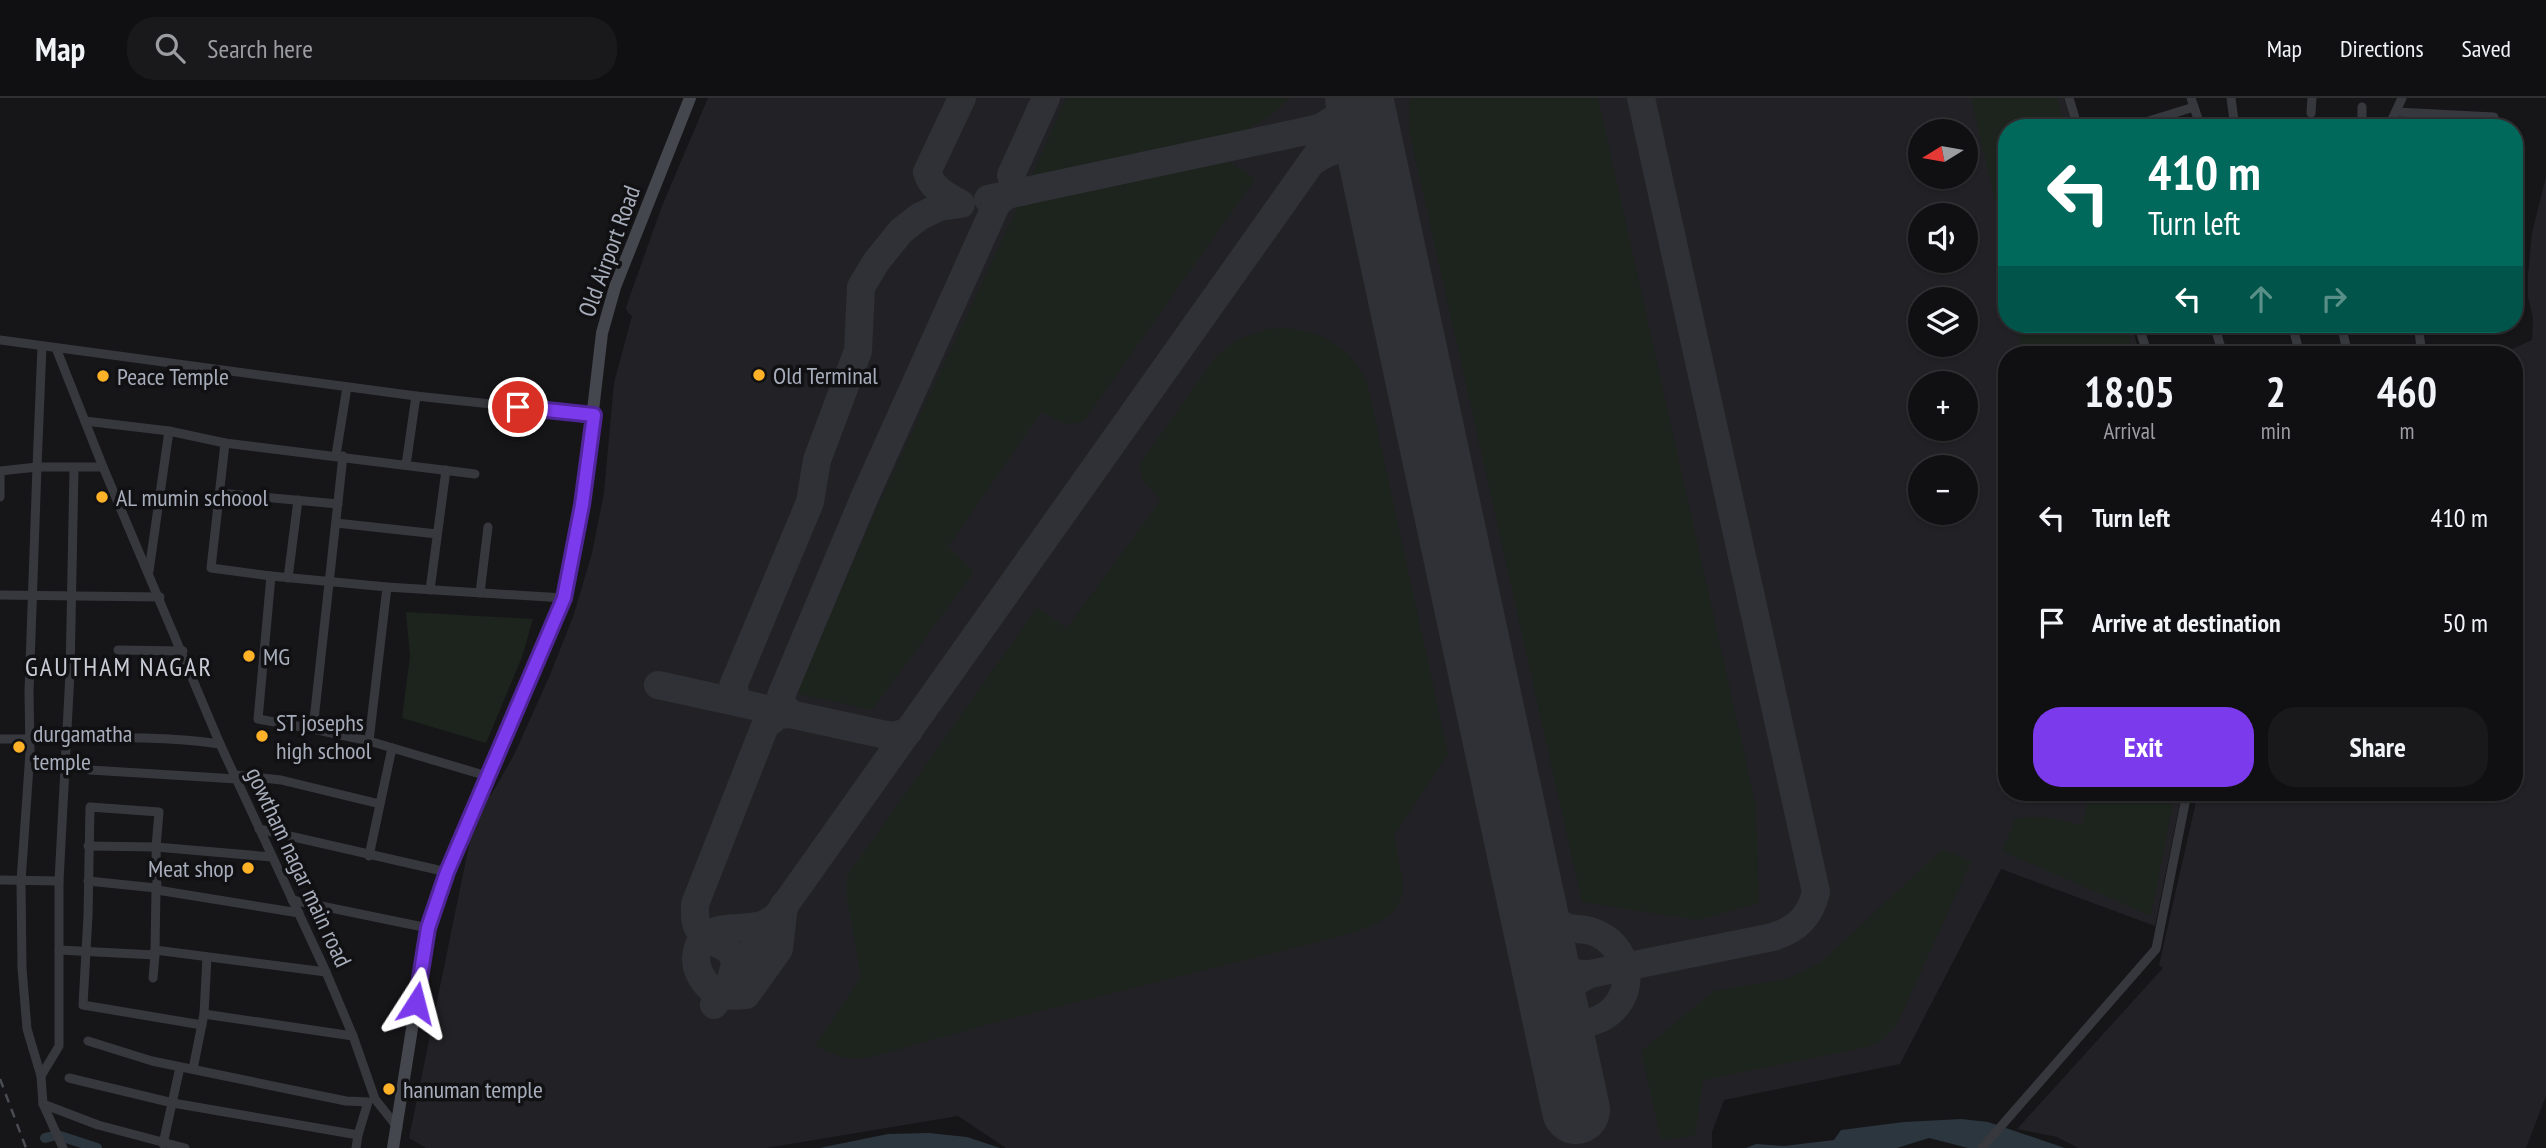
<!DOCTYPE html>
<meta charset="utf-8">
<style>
body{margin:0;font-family:"PT Sans Narrow",sans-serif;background:#19191c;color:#f1f3f6;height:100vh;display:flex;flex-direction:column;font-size:26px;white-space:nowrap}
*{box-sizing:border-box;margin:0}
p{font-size:23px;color:#9c9da0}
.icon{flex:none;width:38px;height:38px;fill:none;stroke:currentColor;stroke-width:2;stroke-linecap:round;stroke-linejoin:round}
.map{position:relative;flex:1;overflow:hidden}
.drawer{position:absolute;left:1998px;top:248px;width:525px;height:455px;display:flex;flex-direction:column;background:#101013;border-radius:28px;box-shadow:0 2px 5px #0004,0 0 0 2px #303033}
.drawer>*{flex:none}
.top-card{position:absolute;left:1998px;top:21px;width:525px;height:214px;border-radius:28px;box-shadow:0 2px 5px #0004,0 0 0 2px #303033;background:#00695c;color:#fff;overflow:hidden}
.needle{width:46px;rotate:259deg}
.fabs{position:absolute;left:1908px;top:21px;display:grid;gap:14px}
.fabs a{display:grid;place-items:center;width:70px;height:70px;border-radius:50%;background:#101013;box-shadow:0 2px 5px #0004,0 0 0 2px #303033;font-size:35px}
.pin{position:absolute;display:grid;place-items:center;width:60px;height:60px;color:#fff;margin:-30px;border:4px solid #fff;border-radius:50%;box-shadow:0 2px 7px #0007}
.me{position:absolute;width:77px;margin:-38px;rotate:9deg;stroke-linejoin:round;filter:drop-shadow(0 0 5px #0008)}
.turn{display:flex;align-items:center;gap:24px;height:147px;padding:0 35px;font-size:32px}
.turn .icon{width:91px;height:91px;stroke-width:2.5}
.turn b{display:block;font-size:49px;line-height:60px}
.lanes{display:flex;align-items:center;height:66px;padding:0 35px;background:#0003;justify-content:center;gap:35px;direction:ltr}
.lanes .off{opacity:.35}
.eta{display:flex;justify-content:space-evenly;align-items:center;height:119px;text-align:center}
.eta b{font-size:42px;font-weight:700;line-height:49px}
.cta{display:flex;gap:14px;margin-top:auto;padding:14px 35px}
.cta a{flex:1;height:80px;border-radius:28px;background:#7c3aed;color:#fff;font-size:28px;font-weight:700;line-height:80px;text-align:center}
.cta a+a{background:#19191c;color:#f1f3f6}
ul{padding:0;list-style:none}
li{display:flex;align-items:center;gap:21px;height:105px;padding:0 35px}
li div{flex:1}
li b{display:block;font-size:26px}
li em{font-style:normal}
header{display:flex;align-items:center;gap:42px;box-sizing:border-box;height:98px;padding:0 35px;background:#101013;border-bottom:2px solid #303033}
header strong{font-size:33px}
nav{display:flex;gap:38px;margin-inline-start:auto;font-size:24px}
.search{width:490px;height:63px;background:#19191c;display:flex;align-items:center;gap:18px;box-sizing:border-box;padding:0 24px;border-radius:28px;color:#9c9da0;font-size:26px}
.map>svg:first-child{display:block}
.built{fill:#222226;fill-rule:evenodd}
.green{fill:#1c241d}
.water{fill:#2b363e}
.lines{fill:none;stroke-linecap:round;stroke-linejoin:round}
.canal{stroke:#2b363e;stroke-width:10}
.taxiway{stroke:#303136;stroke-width:28}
.runway{stroke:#303136;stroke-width:68}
.street{stroke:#37383e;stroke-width:9}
.secondary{stroke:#45474e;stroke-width:12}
.rail{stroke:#4a4c53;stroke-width:2.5;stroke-dasharray:9 7;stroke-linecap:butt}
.route-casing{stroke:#51269a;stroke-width:18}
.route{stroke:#7c3aed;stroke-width:12}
.poi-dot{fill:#ffb128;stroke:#111114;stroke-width:2.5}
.labels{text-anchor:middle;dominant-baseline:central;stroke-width:7;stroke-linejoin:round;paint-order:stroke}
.street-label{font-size:24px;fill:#a7adba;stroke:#111114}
.poi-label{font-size:24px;fill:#a7adba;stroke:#111114;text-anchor:start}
.neighbourhood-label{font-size:26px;letter-spacing:2px;fill:#c9ccd5;stroke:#111114}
</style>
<header>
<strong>Map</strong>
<div class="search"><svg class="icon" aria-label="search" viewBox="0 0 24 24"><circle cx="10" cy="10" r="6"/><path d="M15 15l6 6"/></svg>Search here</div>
<nav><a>Map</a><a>Directions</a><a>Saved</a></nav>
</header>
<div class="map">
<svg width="2546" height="1050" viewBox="0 0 2546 1050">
<rect width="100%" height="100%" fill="#161619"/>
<g class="built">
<path d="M708 0H2064L2073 30H2007V226H2131L2140 257H2007V695H2182L2155 828 2001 771 1900 966 1724 1002 1712 1034V1050H1006L958 1018 766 1050H426L409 1040 469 747H464L484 698 491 697 514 657 550 577 574 516 592 455 604 395 614 285 632 218 628 215 626 209 662 108ZM1920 33H1965V79H1920ZM1920 117H1965V163H1920ZM1920 201H1965V247H1920ZM1920 285H1965V331H1920ZM1920 369H1965V415H1920Z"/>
<polygon points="2546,79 2546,998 2526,1050 2078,1050 2057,1039 2017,1031 2163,870 2159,867 2198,695 2515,695 2515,257 2499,257 2532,242 2533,220 2528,199 2528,176 2532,135"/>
</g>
<g class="green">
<polygon points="1066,0 1290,0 1270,18 1247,32 1031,80"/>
<polygon points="1410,0 1598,0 1756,708 1759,805 1698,822 1582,804 1409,32"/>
<polygon points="1971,0 2057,0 2066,30 2007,30 2007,169 1998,115"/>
<polygon points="1231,62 1232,67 1245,73 1255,81 1083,324 1067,326 1041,314 948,449 974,474 872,612 799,596 797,592 882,399 1018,108"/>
<polygon points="2017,226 2125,226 2134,257 2023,257"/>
<path d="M1283 230C1322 232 1349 249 1367 284L1448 656 1394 738C1396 754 1402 771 1403 788 1404 821 1363 831 1338 839L997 924 867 960H844L815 948 861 879 847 800V778L1037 510 1067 530 1161 402 1142 381 1140 366 1217 257 1237 242 1267 231Z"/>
<polygon points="406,514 533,521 522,559 486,645 402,620 410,558"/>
<polygon points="2090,695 2175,695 2151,818 2002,753 2016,720 2045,719 2082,727"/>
<polygon points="1943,751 1971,764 1896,928 1881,943 1867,949 1703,982 1695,1038 1661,1042 1641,953 1714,893 1786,881 1819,866"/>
</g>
<g class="water">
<polygon points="1961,1021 1988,1024 2065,1050 1968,1050 1929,1040 1897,1050 1746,1050 1756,1046 1784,1048 1834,1042 1841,1032 1904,1024"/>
<polygon points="929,1035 967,1039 1000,1050 819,1050 888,1036"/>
</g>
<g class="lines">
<polyline class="canal" points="45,1040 57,1037 97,1050"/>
<g class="taxiway">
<path d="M1312 64C1343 43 1354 49 1376 77"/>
<polyline points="1022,94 1015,91 1011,77 1046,0"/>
<polyline points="988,101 1320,30 1342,16"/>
<polyline points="658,587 886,637 894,638 909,633"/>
<path d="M742 605 737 601 733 588 810 404 817 362 858 253 861 189 876 164 901 133 919 119 939 109 961 106C946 97 932 91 927 74L962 0"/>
<polyline points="791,616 782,607 781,598 865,398 997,105 1007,97"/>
<path d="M1527 786C1535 804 1547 821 1566 829 1572 831 1579 831 1586 832 1604 835 1619 849 1624 866 1641 921 1558 952 1535 899 1526 878 1529 817 1529 793"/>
<path d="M777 818C771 822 765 827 757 828 734 833 699 823 696 860 696 872 702 882 710 890 721 900 732 898 746 897L779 851 784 807"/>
<path d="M1541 848C1552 867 1567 877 1590 876"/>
<path d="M730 883C746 844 713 851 700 833 694 826 695 815 695 806L765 628 778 617 791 616"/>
<polyline points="714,907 1335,31 1352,0"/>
<path d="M1556 922C1559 899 1568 886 1590 876L1773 839C1797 831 1810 819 1816 794L1641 0"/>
</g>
<polyline class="runway" points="1359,0 1576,1012"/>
<g class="street">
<polyline points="2069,0 2078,30"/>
<polyline points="2191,0 2201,30"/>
<polyline points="2231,0 2235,30"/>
<polyline points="2396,14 2494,19"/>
<polyline points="2311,15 2312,0"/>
<polyline points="2126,30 2194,9"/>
<polyline points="2362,30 2362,9"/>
<polyline points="2388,30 2402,0"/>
<polyline points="2515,73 2520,72"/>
<polyline points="2138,226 2148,257"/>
<polyline points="2214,226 2223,257"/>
<polyline points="2292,226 2300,257"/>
<polyline points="2341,226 2348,257"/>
<polyline points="2418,226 2422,257"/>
<polyline points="0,242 416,298 594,317"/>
<polyline points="42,248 37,369 103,369"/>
<polyline points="56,250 103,369 220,646 326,874 353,938 375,1001 398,1030"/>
<polyline points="2396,257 2421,251"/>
<polyline points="85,323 169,333 149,473"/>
<polyline points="169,333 225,345 475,376"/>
<polyline points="225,345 211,470 271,478 258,621 313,631"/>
<polyline points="336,357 347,289"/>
<polyline points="343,358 313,631 369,643"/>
<polyline points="406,367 416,298"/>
<polyline points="219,395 338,406"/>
<polyline points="0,399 0,373 37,369 29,594 30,654 21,783 22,870 27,931 41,978 43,1006 63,1050"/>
<polyline points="336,425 437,436"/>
<polyline points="271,478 387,489 369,643 487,678"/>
<polyline points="288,480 298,402"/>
<polyline points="387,489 564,500"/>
<polyline points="430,492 446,372"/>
<polyline points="480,495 488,429"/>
<polyline points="0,497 160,499"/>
<polyline points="118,552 183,553"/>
<path d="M0 641C73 642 147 635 220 646"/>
<polyline points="90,672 237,681"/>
<polyline points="235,677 281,682 380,706"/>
<polyline points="259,731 447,774"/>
<polyline points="88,748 156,749 272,759"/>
<polyline points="369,758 392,650"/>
<polyline points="0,782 59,783"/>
<polyline points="88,783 156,790 155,852 326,874"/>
<polyline points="292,802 428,830"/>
<polyline points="59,852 155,857 155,852"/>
<polyline points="153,880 155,857"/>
<polyline points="204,916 353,938"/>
<polyline points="202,927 83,907 88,818 90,709 159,714 156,749 157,792 299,815"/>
<polyline points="88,943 152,963 346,1003 368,1004 358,1037"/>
<polyline points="193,971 204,916 207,859"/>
<polyline points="41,978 59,948 59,783 70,575 74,371"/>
<polyline points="69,980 173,1005 358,1037 356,1050"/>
<polyline points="43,1006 98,1027 185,1050"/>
<polyline points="163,1046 180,969"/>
<polyline points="1982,1050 2156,851 2187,695"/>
</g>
<polyline class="secondary" points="393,1050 428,830 447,774 487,678 564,500 582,407 602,235 615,189 690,0"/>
<polyline class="rail" points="0,981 26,1050"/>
</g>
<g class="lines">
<g class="route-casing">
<polyline id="route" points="416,905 428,830 447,774 564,500 582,407 594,317 518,309"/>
</g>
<use href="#route" class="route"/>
</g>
<g class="poi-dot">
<circle cx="759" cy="277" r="7"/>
<circle cx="103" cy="278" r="7"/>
<circle cx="102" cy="399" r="7"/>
<circle cx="249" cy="558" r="7"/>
<circle cx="262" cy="638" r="7"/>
<circle cx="19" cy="649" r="7"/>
<circle cx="248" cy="770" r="7"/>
<circle cx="389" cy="991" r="7"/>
</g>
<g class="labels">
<g class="street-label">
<text transform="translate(609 153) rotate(-70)">Old Airport Road</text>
<text transform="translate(299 769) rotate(65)">gowtham nagar main road</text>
</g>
<g class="poi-label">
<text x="773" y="277">Old Terminal</text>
<text x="117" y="278">Peace Temple</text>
<text x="116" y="399">AL mumin schoool</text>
<text x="263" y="558">MG</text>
<text x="276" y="624">ST josephs<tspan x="276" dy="28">high school</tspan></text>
<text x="33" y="635">durgamatha<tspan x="33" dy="28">temple</tspan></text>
<text x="234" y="770" text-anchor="end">Meat shop</text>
<text x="403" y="991">hanuman temple</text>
</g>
<g class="neighbourhood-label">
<text x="119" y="568">GAUTHAM NAGAR</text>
</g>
</g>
</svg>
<div class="fabs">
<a><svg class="needle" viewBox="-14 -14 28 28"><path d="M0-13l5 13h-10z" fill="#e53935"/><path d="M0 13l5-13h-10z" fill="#9c9da0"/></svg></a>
<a><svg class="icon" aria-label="sound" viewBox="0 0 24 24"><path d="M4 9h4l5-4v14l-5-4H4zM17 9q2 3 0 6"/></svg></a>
<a><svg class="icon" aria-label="layers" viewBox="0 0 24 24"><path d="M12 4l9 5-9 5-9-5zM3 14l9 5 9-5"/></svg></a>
<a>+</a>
<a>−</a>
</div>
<div class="pin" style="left:518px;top:309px;background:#d93025"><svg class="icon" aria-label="arrive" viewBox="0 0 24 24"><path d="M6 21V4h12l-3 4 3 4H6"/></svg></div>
<svg class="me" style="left:416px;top:905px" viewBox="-20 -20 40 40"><path d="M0-17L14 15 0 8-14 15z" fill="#7c3aed" stroke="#fff" stroke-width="4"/></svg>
<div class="top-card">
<div class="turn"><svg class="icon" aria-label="left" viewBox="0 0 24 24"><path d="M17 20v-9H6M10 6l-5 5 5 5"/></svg><div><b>410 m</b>Turn left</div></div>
<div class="lanes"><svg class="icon" aria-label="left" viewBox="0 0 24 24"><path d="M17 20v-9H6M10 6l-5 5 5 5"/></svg><svg class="icon off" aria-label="ahead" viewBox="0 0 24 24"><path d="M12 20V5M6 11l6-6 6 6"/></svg><svg class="icon off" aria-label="right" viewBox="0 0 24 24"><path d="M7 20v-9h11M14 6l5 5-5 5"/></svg></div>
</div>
<section class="drawer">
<div class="eta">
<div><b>18:05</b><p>Arrival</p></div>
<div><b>2</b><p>min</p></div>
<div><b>460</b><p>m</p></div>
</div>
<ul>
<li><svg class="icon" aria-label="left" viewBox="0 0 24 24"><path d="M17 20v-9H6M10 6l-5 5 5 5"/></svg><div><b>Turn left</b></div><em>410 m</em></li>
<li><svg class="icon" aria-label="arrive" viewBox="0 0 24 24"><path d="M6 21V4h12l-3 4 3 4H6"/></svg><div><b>Arrive at destination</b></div><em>50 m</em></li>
</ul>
<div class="cta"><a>Exit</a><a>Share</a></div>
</section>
</div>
